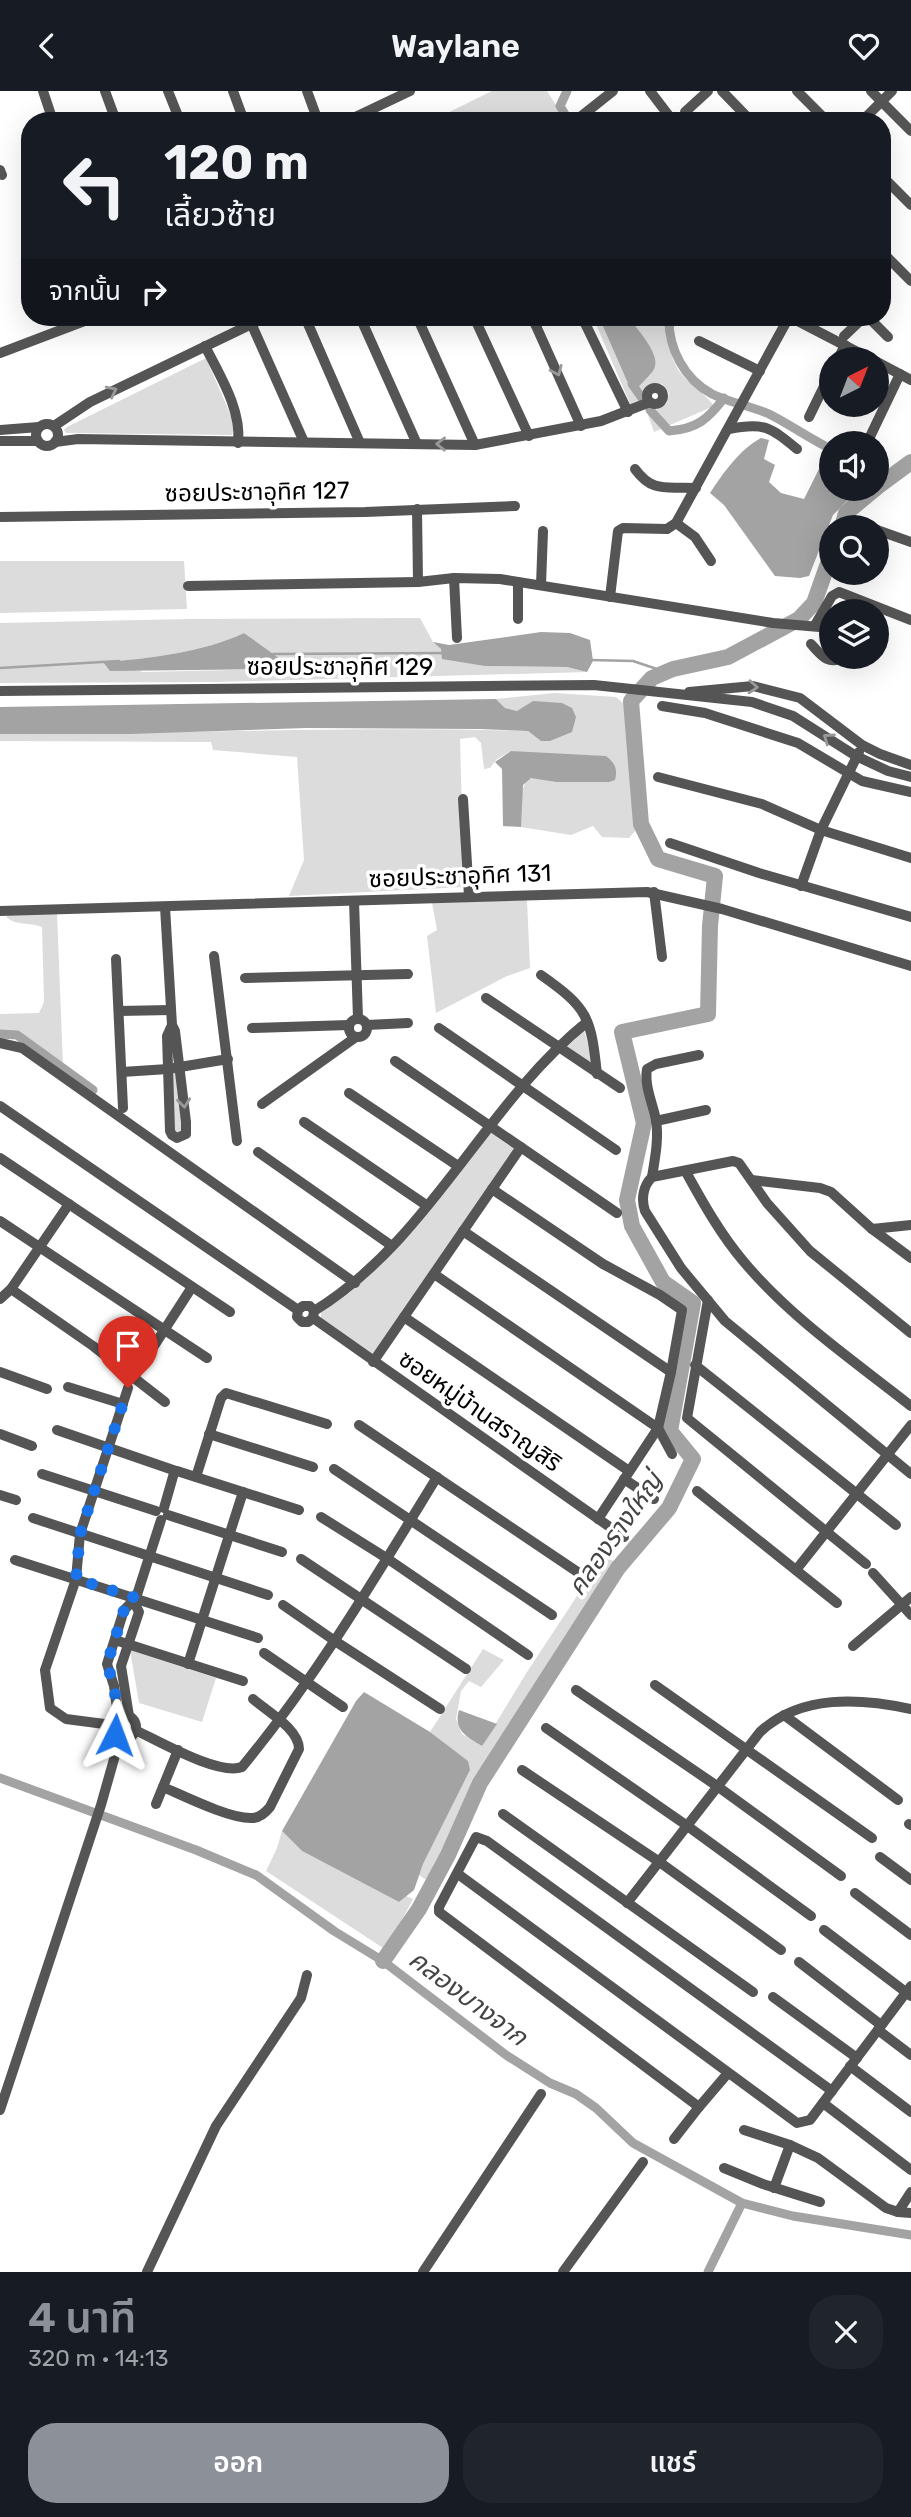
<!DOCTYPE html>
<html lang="th">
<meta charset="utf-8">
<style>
body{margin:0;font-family:Rubik,"Noto Sans Thai",sans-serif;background:#20242c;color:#f1f3f6;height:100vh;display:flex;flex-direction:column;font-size:26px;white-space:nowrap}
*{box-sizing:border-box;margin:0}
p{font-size:23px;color:#9ea1a6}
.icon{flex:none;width:38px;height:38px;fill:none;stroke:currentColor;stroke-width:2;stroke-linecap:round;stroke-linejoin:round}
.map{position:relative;height:2181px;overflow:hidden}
.drawer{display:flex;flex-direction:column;background:#171b24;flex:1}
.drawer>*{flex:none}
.banner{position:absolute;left:21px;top:21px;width:870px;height:214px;border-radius:28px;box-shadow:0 7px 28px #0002;background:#171b24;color:#f1f3f6;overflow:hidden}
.needle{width:46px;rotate:42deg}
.fabs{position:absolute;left:819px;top:256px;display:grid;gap:14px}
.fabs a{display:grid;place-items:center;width:70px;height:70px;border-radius:50%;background:#171b24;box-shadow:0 7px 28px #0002;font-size:35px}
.pin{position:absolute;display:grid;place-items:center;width:60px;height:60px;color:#fff;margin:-72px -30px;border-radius:50% 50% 50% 0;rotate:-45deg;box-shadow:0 0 7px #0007}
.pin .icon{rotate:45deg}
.me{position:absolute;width:77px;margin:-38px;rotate:3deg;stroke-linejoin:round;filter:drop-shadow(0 0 5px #0008)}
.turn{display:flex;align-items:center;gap:24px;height:147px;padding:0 28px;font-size:32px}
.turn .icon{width:91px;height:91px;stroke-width:2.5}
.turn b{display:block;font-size:49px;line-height:60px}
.then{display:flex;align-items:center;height:66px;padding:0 28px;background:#0003;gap:14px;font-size:26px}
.round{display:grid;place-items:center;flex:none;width:74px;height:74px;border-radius:28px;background:#20242c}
.overview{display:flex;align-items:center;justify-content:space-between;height:119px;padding:0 28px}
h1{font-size:42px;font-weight:600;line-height:52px;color:#8c9099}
.button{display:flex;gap:14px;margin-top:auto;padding:14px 28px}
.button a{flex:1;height:80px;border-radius:28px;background:#8c9099;color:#fff;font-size:28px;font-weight:600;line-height:80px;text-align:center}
.button a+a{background:#20242c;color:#f1f3f6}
header{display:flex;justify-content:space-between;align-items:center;height:91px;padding:0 28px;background:#171b24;font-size:32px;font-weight:600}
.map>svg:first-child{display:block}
.green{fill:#dcdcdc;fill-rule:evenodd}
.water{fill:#a3a3a3}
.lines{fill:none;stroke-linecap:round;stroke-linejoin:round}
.stream{stroke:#a3a3a3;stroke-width:2.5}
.canal{stroke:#a3a3a3;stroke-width:9}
.river{stroke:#a3a3a3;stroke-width:16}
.minor{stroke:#555;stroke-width:10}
.oneway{stroke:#999}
.route{stroke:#1a73e8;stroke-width:12;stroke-dasharray:0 21.6}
.labels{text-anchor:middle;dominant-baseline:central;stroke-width:7;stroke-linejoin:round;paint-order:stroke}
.street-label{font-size:24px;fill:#000;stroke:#fff}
.water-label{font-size:26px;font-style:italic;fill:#444;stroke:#fff}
</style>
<header><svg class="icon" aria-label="back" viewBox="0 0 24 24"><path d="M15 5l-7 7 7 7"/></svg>Waylane<svg class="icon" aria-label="heart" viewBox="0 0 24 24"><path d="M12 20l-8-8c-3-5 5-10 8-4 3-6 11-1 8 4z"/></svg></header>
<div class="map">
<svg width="911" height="2181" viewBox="0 0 911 2181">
<rect width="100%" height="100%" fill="#fff"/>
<g class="green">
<polygon points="492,0 547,0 566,30 431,30"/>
<path d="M593 226H665C667 242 669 266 679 280 688 293 704 301 714 315L654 341 648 324 667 312 669 302 662 293 654 292 643 305 645 311 631 315Z"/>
<polygon points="206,267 235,334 232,344 66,342 64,339 67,336"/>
<polygon points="0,470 184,470 187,518 0,522"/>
<path d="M420 527 433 551 441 558 485 575 567 576 587 581 217 591 0 592V532L188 528ZM244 542 283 571 280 578 143 581 104 571C149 568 204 561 244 542Z"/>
<path d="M555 602 616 606 623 612 627 620 635 740 629 747 602 746 593 735 571 744 521 736C521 725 518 689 532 687 539 686 549 690 556 691L594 664H547L511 660 497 668 490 677 484 678 481 652 475 646 460 648 464 796 289 805 304 769 297 666 213 659 211 651 0 650V643C176 643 352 635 528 640L541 650 517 620 505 617 496 608Z"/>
<polygon points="527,809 530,877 507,885 436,922 427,845 437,839 432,812"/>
<path d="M10 823H57L63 974 20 943 0 940V923L39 922 44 911 42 836C30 831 16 835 6 826Z"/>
<polygon points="584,939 592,968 588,972 566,957"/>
<polygon points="172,982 176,982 185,1040 177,1044 174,1041"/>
<polygon points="490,1041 514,1058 371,1265 321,1227 321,1221 348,1203 389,1166"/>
<polygon points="604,1464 615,1471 505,1641 469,1705 455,1738 434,1773 429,1791 419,1784 423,1773 470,1679 467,1670 430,1641 483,1558 504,1569 481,1596 469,1590 461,1600 456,1628 462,1643 482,1655 527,1581"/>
<polygon points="130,1559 216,1587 202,1631 139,1612"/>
<polygon points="282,1740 302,1760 399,1811 406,1805 413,1808 388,1855 383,1857 266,1780 277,1757"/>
</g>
<g class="water">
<path d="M599 226H628C636 237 662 264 654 278 650 285 641 292 636 299L640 308 627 290Z"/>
<path d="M761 347 769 349 764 368 775 374 769 391 781 402 804 408 824 368 831 371V397H860L833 424 809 485 800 487 775 485 724 414 710 402C723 382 740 358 761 347Z"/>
<polygon points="541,541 570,542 590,549 593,570 587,581 567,576 485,575 442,568 441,558 433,551 449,554"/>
<path d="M244 542 283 570 281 578 110 580 103 571C148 568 204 561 244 542Z"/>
<polygon points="496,608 505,617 517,620 533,610 562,612 572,617 576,626 572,641 550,650 541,650 528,640 480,638 306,637 130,643 0,643 0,616"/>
<path d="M511 660 606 665C615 672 618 678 615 689L609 691H556L531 687 523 694 521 736 503 735 502 678 495 671Z"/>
<polygon points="364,1601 430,1641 468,1670 470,1679 423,1773 414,1799 399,1811 302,1760 282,1740 356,1610"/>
<path d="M459 1619 497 1633 482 1655C467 1646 453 1639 459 1619Z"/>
</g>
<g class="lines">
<g class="stream">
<polyline points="273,563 445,562"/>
<polyline points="591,569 633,570 666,581"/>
<polyline points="0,577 119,570"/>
</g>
<g class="canal">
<polyline points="567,0 560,15 569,30"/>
<path d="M669 226C668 257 684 288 712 303 730 312 751 315 769 323 791 334 810 348 831 358"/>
<polyline points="632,293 642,307"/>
<path d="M650 319 669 340C697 338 708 328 724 307"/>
<polyline points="877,380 889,385"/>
<polyline points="0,943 17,944 93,999"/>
<polyline points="0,1687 196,1759 256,1784 334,1840 383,1870 506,1964 550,1992 576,2003 596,2017 633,2052 742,2112 793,2125 911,2144"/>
<polyline points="708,2181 742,2112"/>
</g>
<g class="river">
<polyline points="877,396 911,371"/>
<polyline points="842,436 846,422 876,397"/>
<polyline points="383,1870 419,1818 448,1764 480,1692 618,1477 669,1417 693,1368 670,1340 693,1212 663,1191 632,1135 627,1109 644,1032 622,941 708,923 710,835 715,785 658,768 641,733 631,610 652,587 673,578 728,566 799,528 814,512 831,464"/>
</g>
<g class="minor">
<polyline points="43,0 53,30"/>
<polyline points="105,0 116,30"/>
<polyline points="168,0 180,30"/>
<polyline points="233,0 244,30"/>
<polyline points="307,0 318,30"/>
<polyline points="650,0 673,30"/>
<polyline points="722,0 751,30"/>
<polyline points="797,0 827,30"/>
<polyline points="871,0 911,40"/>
<polyline points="579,27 613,0"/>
<polyline points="347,30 410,0"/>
<polyline points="686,30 685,21 708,0"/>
<polyline points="862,30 892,0"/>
<polyline points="0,79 2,84"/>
<polyline points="882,85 911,114"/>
<polyline points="882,161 911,190"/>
<polyline points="305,226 360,352"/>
<polyline points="360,226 417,353"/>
<polyline points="417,226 475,354"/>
<polyline points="474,226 529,345"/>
<polyline points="532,226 581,335"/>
<polyline points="582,226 628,321"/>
<polyline points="790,226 871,268"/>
<polyline points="868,226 888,246"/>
<polyline points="251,232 304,351"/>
<polyline points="535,233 550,226"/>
<polyline points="844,245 864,226"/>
<polyline points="699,250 760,280"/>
<path d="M205 255C219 283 242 319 238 352"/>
<polyline points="0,262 95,226"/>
<polyline points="838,268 845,254"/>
<polyline points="877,271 911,289"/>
<circle cx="655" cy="305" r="8"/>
<polyline points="809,326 831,281"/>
<circle cx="47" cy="344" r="11"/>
<polyline points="54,335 90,311 266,226"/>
<path d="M729 338C764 331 770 336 797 358"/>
<polyline points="0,339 39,336"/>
<polyline points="0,350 38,350"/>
<polyline points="55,351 78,348 475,354 601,330 650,311"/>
<polyline points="867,352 900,283"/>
<path d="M635 378C653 403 668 395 696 397"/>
<polyline points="417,418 418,491 454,487 500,488 773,532 831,537"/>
<polyline points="0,426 365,421 515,415"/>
<polyline points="676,432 695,446 711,470"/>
<polyline points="865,434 869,436"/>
<polyline points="877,439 911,451"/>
<polyline points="454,487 457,547"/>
<polyline points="541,494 543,440"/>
<polyline points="188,495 418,491"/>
<polyline points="610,506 618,440 623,437 667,438 676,432 789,226"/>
<polyline points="518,528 518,491"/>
<polyline points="815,534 832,505 839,501 911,529"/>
<path d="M811 553C821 564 829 576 844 565"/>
<polyline points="0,600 594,594 752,611 793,625 856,665 888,680 911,686"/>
<polyline points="689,601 753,595 800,607 862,654 880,663 911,674"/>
<polyline points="662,615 705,622 798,652 862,690 911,701"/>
<polyline points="658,686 762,713 821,739 911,767"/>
<polyline points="463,708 469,805"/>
<polyline points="670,752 759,782 911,826"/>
<polyline points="801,795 821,739 859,661"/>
<polyline points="654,801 662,866"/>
<polyline points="354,810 358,927"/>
<polyline points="165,816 172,934 175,940 186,1031 186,1043 177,1047 172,1044 170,1040 167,945 172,934"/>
<polyline points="0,820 647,801 722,818 911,875"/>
<polyline points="214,865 237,1050"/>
<polyline points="116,868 123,1017"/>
<path d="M541 884C588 917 591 926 597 983"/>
<polyline points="245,887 408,883"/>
<polyline points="486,907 620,997"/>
<polyline points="119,920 171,919"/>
<circle cx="358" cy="937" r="9"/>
<polyline points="367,934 408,932"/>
<polyline points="252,937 349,934"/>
<polyline points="439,937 616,1059"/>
<polyline points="0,952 22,957 355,1192"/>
<polyline points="395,970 617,1122"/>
<polyline points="122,981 168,978 228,968"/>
<polyline points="349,1002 458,1075"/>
<polyline points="262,1013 356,946"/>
<polyline points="0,1015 298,1219 297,1226 302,1231 308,1231 313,1227 314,1220 310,1215 303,1215 298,1219"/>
<polyline points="656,1030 706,1019"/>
<polyline points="304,1031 426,1114"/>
<polyline points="258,1061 392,1155"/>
<polyline points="0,1067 230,1221"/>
<path d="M686 1081C703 1112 721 1144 744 1171 791 1227 854 1270 911 1315"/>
<path d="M652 1086C655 1067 659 1048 656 1029 653 1013 644 995 647 978L656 973 699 964"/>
<polyline points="752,1089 820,1097 831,1101 872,1138 911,1167"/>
<polyline points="492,1098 603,1173 660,1204 682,1219 671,1281 658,1337 598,1428"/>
<polyline points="0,1130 207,1267"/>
<polyline points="872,1138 911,1134"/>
<polyline points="463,1140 671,1281"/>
<polyline points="434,1183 658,1337 672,1363"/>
<polyline points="11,1198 93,1255 165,1311"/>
<polyline points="0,1208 11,1198 69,1113"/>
<polyline points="708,1209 687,1327 866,1473"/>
<path d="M314 1220C429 1150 484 1014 587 931"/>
<polyline points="404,1226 629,1380"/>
<polyline points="313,1227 624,1446"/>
<path d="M911 1242 810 1160 767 1112 739 1072 733 1070 652 1086C643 1095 641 1108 645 1120L681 1177 725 1230 911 1383"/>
<polyline points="373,1271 521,1056"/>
<polyline points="695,1274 896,1434"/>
<polyline points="0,1281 47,1298"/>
<polyline points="134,1286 192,1196"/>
<polyline points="68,1296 123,1313"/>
<polyline points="359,1334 582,1484"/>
<polyline points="57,1339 176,1380"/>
<polyline points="0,1343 32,1355"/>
<polyline points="209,1343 313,1376"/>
<polyline points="334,1378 552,1524"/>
<polyline points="42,1383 156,1420"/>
<polyline points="196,1386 221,1307 226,1302 327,1333"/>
<polyline points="624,1388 654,1408"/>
<polyline points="697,1400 837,1512"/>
<polyline points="0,1404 16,1409"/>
<polyline points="164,1417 174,1382 177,1380 299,1419"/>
<polyline points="168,1424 282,1461"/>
<polyline points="321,1426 388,1468 528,1564"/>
<polyline points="33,1427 268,1504"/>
<polyline points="301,1468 466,1578"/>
<polyline points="15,1469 258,1547"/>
<polyline points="796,1479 911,1334"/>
<polyline points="873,1482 911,1524"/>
<polyline points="283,1514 335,1550 440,1618"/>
<polyline points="115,1549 243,1590"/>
<polyline points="853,1555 911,1506"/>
<polyline points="264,1562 343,1616"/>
<polyline points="188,1573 243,1401"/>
<polyline points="655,1594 872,1747"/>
<polyline points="576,1599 717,1695 841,1785"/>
<polyline points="784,1624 898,1709"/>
<circle cx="124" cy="1636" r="12"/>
<polyline points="118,1625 114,1595 107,1573 124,1519 136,1507 161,1429"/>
<polyline points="129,1625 121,1575 139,1521 134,1511"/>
<polyline points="112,1634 66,1628 50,1617 45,1579 76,1488 80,1443 128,1297"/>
<polyline points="546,1637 686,1734 811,1825"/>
<path d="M135 1639C159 1650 219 1685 242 1676 317 1585 375 1487 437 1386"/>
<polyline points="522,1679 658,1770 781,1859"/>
<path d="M163 1696C184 1705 230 1728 252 1727 260 1727 265 1722 270 1716L299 1658C299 1638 268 1621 253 1608"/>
<polyline points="156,1713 178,1659"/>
<polyline points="503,1723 753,1901"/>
<polyline points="909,1733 911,1734"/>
<polyline points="880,1766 911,1789"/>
<polyline points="458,1783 797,2032 810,2029 911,1895"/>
<polyline points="855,1802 911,1844"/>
<path d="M627 1812 760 1641C801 1603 860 1607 911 1618"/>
<polyline points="824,1839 911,1905"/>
<polyline points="799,1871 881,1934"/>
<polyline points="773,1906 857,1967"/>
<polyline points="878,1939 911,1964"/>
<polyline points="850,1975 911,2021"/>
<polyline points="728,1982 699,2016 439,1821 439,1816 476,1746 487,1750 832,2000"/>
<polyline points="823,2012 911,2079"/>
<polyline points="0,2019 101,1714 120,1647"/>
<polyline points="744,2039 790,2054"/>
<polyline points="674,2048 699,2016"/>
<polyline points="724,2077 763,2093 820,2111"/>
<polyline points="774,2097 790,2054 818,2067 886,2117 898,2121"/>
<polyline points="911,2101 898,2121 911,2122"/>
<polyline points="147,2181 216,2035 301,1907 307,1884"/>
<polyline points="423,2181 541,2003"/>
<polyline points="563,2181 643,2071"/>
</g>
</g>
<defs><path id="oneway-chevron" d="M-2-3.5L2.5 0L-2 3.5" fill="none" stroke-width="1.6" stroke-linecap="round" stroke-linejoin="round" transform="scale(1.75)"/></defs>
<g class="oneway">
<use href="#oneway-chevron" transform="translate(557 280) rotate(66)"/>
<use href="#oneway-chevron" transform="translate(112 300) rotate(-26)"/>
<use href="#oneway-chevron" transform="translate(441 353) rotate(-179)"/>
<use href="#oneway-chevron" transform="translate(753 596) rotate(4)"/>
<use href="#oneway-chevron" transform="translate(828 647) rotate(-145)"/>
<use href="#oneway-chevron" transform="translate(184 1012) rotate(83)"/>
</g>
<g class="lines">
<polyline class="route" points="115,1644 112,1634 118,1625 114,1595 107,1573 124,1519 136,1507 76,1488 80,1443 128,1297"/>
</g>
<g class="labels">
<g class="street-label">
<text transform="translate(257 401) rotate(-1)">ซอยประชาอุทิศ 127</text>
<text x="340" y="576">ซอยประชาอุทิศ 129</text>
<text transform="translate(460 785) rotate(-2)">ซอยประชาอุทิศ 131</text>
<text transform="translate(480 1320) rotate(35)">ซอยหมู่บ้านสราญสิริ</text>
</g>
<g class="water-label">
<text transform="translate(615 1443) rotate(-55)">คลองรางใหญ่</text>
<text transform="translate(468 1907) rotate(37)">คลองบางจาก</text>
</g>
</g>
</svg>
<div class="fabs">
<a><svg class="needle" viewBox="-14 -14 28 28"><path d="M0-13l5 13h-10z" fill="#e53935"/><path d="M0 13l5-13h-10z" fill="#9ea1a6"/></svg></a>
<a><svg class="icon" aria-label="sound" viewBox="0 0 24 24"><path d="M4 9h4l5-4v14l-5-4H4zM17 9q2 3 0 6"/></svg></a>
<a><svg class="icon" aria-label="search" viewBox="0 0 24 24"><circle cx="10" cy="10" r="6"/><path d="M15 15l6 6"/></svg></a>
<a><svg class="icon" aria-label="layers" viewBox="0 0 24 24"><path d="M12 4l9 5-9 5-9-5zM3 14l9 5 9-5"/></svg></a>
</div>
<div class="pin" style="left:128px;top:1297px;background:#d93025"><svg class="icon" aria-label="arrive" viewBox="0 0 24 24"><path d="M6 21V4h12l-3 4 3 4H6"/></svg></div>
<svg class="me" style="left:115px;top:1644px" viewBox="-20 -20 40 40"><path d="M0-17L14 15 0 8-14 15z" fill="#1a73e8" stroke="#fff" stroke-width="4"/></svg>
<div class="banner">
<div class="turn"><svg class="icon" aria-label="left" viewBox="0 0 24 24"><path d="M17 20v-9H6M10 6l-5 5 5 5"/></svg><div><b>120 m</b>เลี้ยวซ้าย</div></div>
<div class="then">จากนั้น<svg class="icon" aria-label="right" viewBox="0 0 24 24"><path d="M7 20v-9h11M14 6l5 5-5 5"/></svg></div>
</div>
</div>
<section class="drawer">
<div class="overview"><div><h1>4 นาที</h1><p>320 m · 14:13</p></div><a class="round"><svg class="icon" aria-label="close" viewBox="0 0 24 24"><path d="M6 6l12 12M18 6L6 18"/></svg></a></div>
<div class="button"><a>ออก</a><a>แชร์</a></div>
</section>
